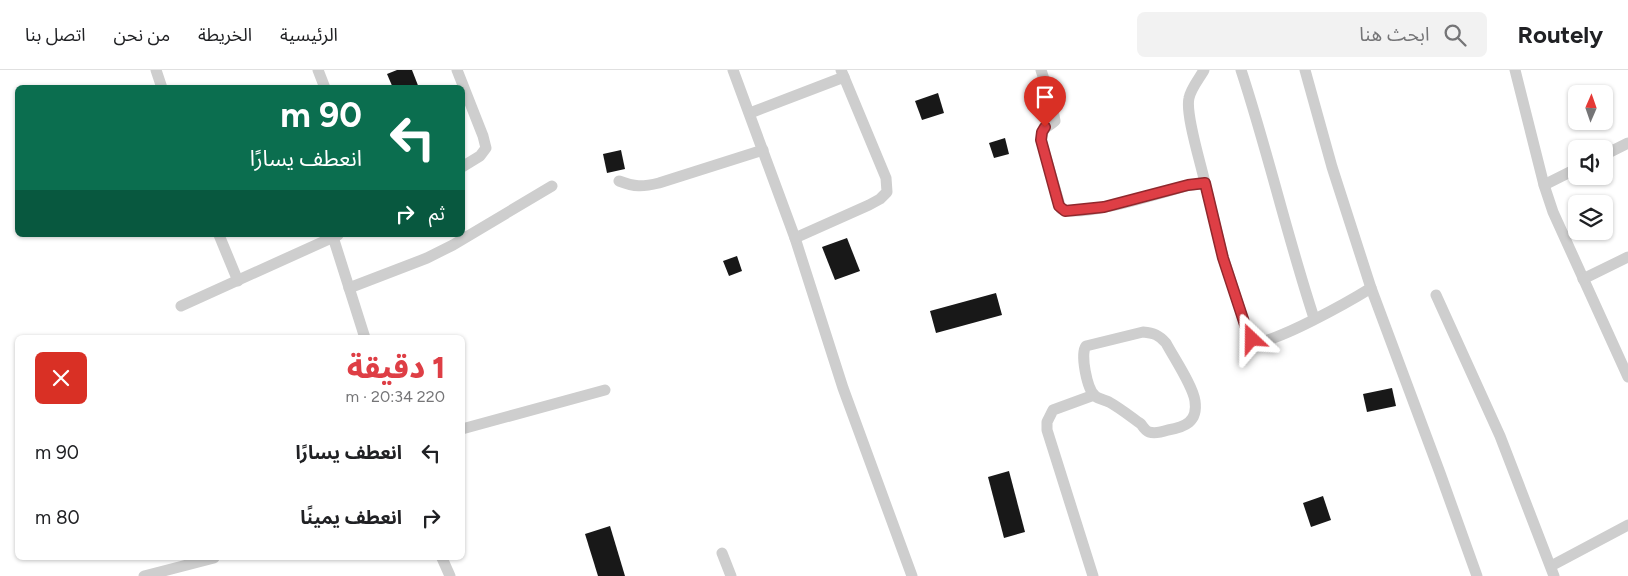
<!DOCTYPE html>
<html lang="ar">
<meta charset="utf-8">
<style>
body{margin:0;font-family:Figtree,"Noto Sans Arabic",sans-serif;background:#f2f2f2;color:#202124;direction:rtl;height:100vh;display:flex;flex-direction:column;font-size:19px;white-space:nowrap}
*{box-sizing:border-box;margin:0}
p{font-size:16px;color:#757577}
.icon{flex:none;width:28px;height:28px;fill:none;stroke:currentColor;stroke-width:2;stroke-linecap:round;stroke-linejoin:round}
.map{position:relative;flex:1;overflow:hidden;direction:ltr}
.panel{position:absolute;left:15px;top:265px;width:450px;height:225px;display:flex;flex-direction:column;background:#fff;border-radius:8px;box-shadow:0 1px 4px #0004;direction:rtl}
.panel>*{flex:none}
.hud{position:absolute;left:15px;top:15px;width:450px;height:152px;border-radius:8px;box-shadow:0 1px 4px #0004;direction:rtl;background:#0b6e4f;color:#fff;overflow:hidden}
.needle{width:32px;rotate:2deg}
.buttons{position:absolute;left:1568px;top:15px;display:grid;gap:10px}
.buttons a{display:grid;place-items:center;width:45px;height:45px;border-radius:8px;background:#fff;box-shadow:0 1px 4px #0004;font-size:25px}
.pin{position:absolute;display:grid;place-items:center;width:42px;height:42px;color:#fff;margin:-51px -21px;border-radius:50% 50% 50% 0;rotate:-45deg;box-shadow:0 0 5px #0007}
.pin .icon{rotate:45deg}
.me{position:absolute;width:55px;margin:-28px;rotate:337deg;stroke-linejoin:round;filter:drop-shadow(0 0 4px #0008)}
.turn{display:flex;align-items:center;gap:18px;height:105px;padding:0 20px;font-size:22px}
.turn .icon{width:65px;height:65px;stroke-width:2.5}
.turn b{display:block;font-size:35px;line-height:42px}
.then{display:flex;align-items:center;height:48px;padding:0 20px;background:#0003;gap:10px;font-size:19px}
.round{display:grid;place-items:center;flex:none;width:52px;height:52px;border-radius:8px;background:#f2f2f2}
.head{display:flex;align-items:center;justify-content:space-between;height:85px;padding:0 20px}
h1{font-size:30px;font-weight:800;line-height:38px;color:#de3e45}
ul{padding:0;list-style:none}
li{display:flex;align-items:center;gap:15px;height:65px;padding:0 20px}
li div{flex:1}
li b{display:block;font-size:19px}
li em{font-style:normal}
header{display:flex;align-items:center;gap:30px;box-sizing:border-box;height:70px;padding:0 25px;background:#fff;border-bottom:1px solid #e0e0e0}
header strong{font-size:24px}
nav{display:flex;gap:28px;margin-inline-start:auto;font-size:18px}
.search{width:350px;height:45px;background:#f2f2f2;display:flex;align-items:center;gap:12px;box-sizing:border-box;padding:0 18px;border-radius:8px;color:#757577;font-size:19px}
.map>svg:first-child{display:block}
.building{fill:#181818}
.lines{fill:none;stroke-linecap:round;stroke-linejoin:round}
.minor{stroke:#cecece;stroke-width:11}
.route-casing{stroke:#90282d;stroke-width:12}
.route{stroke:#de3e45;stroke-width:9}
</style>
<header>
<strong>Routely</strong>
<div class="search"><svg class="icon" aria-label="search" viewBox="0 0 24 24"><circle cx="10" cy="10" r="6"/><path d="M15 15l6 6"/></svg>ابحث هنا</div>
<nav><a>الرئيسية</a><a>الخريطة</a><a>من نحن</a><a>اتصل بنا</a></nav>
</header>
<div class="map">
<svg width="1628" height="506" viewBox="0 0 1628 506">
<rect width="100%" height="100%" fill="#fff"/>
<g class="building">
<polygon points="397,0 412,0 419,18 393,18 387,4"/>
<polygon points="938,23 944,43 922,50 915,31"/>
<polygon points="1005,68 1009,84 994,88 989,73"/>
<polygon points="621,80 625,99 607,103 603,84"/>
<polygon points="847,168 860,201 835,210 822,177"/>
<polygon points="737,186 742,201 729,206 723,191"/>
<polygon points="996,223 1002,245 936,263 930,241"/>
<polygon points="1392,318 1396,336 1367,342 1363,324"/>
<polygon points="1009,401 1025,462 1004,468 988,407"/>
<polygon points="1323,426 1331,450 1311,457 1303,433"/>
<polygon points="610,456 625,506 598,506 585,464"/>
</g>
<g class="lines">
<g class="minor">
<polyline points="156,0 162,18"/>
<polyline points="318,0 325,18"/>
<polyline points="457,0 483,66 486,78 480,86 462,97"/>
<polyline points="733,0 795,168 843,318 912,506"/>
<path d="M1041 0 1052 34 1055 51C1046 59 1043 56 1041 70L1061 139C1079 149 1164 122 1186 116 1192 114 1199 115 1205 113L1223 187 1247 261 1255 272C1276 273 1350 231 1371 218"/>
<path d="M1204 0C1199 9 1191 18 1189 28 1185 44 1201 94 1205 113"/>
<path d="M1241 0C1268 82 1287 166 1314 248"/>
<polyline points="1305,0 1332,97 1371,218 1440,403 1477,506"/>
<polyline points="1515,0 1544,115 1553,142 1628,307"/>
<polyline points="750,43 844,7"/>
<polyline points="1604,85 1628,73"/>
<path d="M619 111C635 117 642 117 659 113L763 80"/>
<polyline points="1544,115 1576,99"/>
<polyline points="219,165 238,211"/>
<polyline points="333,167 365,268"/>
<polyline points="795,168 869,135 880,129 887,122 886,108 841,0"/>
<polyline points="1583,209 1628,187"/>
<polyline points="349,218 427,188 453,175 552,116"/>
<polyline points="1436,225 1500,366 1554,506"/>
<polyline points="181,236 338,165"/>
<path d="M1143 262C1154 263 1159 265 1166 273 1174 288 1193 316 1195 331 1198 352 1185 357 1168 360 1162 362 1155 364 1149 362 1146 361 1143 357 1141 354 1131 347 1120 338 1109 332 1105 330 1099 329 1095 326 1087 319 1080 284 1086 276Z"/>
<polyline points="462,359 605,320"/>
<polyline points="722,483 731,506"/>
<polyline points="442,488 450,506"/>
<polyline points="1551,496 1628,455"/>
<polyline points="144,506 214,488"/>
<polyline points="1093,506 1047,360 1047,352 1053,340 1094,325"/>
</g>
</g>
<g class="lines">
<g class="route-casing">
<polyline id="route" points="1045,57 1042,62 1041,70 1059,136 1065,141 1104,137 1188,115 1205,113 1223,188 1247,261 1252,269"/>
</g>
<use href="#route" class="route"/>
</g>
</svg>
<div class="buttons">
<a><svg class="needle" viewBox="-14 -14 28 28"><path d="M0-13l5 13h-10z" fill="#e53935"/><path d="M0 13l5-13h-10z" fill="#757577"/></svg></a>
<a><svg class="icon" aria-label="sound" viewBox="0 0 24 24"><path d="M4 9h4l5-4v14l-5-4H4zM17 9q2 3 0 6"/></svg></a>
<a><svg class="icon" aria-label="layers" viewBox="0 0 24 24"><path d="M12 4l9 5-9 5-9-5zM3 14l9 5 9-5"/></svg></a>
</div>
<div class="pin" style="left:1045px;top:57px;background:#d93025"><svg class="icon" aria-label="arrive" viewBox="0 0 24 24"><path d="M6 21V4h12l-3 4 3 4H6"/></svg></div>
<svg class="me" style="left:1252px;top:269px" viewBox="-20 -20 40 40"><path d="M0-17L14 15 0 8-14 15z" fill="#de3e45" stroke="#fff" stroke-width="4"/></svg>
<div class="hud">
<div class="turn"><svg class="icon" aria-label="left" viewBox="0 0 24 24"><path d="M17 20v-9H6M10 6l-5 5 5 5"/></svg><div><b>90 m</b>انعطف يسارًا</div></div>
<div class="then">ثم<svg class="icon" aria-label="right" viewBox="0 0 24 24"><path d="M7 20v-9h11M14 6l5 5-5 5"/></svg></div>
</div>
<section class="panel">
<div class="head"><div><h1>1 دقيقة</h1><p>220 m · 20:34</p></div><a class="round" style="background:#d93025;color:#fff"><svg class="icon" aria-label="close" viewBox="0 0 24 24"><path d="M6 6l12 12M18 6L6 18"/></svg></a></div>
<ul>
<li><svg class="icon" aria-label="left" viewBox="0 0 24 24"><path d="M17 20v-9H6M10 6l-5 5 5 5"/></svg><div><b>انعطف يسارًا</b></div><em>90 m</em></li>
<li><svg class="icon" aria-label="right" viewBox="0 0 24 24"><path d="M7 20v-9h11M14 6l5 5-5 5"/></svg><div><b>انعطف يمينًا</b></div><em>80 m</em></li>
</ul>
</section>
</div>
